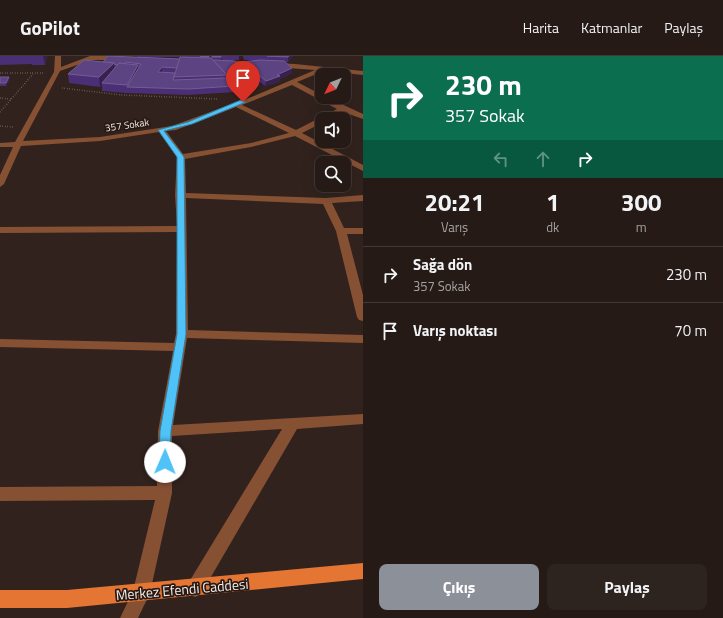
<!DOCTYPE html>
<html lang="tr">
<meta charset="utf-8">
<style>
body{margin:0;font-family:"Titillium Web",sans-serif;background:#2d231f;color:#f1f3f6;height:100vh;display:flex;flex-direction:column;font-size:15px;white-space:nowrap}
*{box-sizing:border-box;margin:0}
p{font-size:13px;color:#a3a1a1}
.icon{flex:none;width:22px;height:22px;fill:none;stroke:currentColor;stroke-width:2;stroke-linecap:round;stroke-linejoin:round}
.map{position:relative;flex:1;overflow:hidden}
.side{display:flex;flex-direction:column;background:#251a16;width:360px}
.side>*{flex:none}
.top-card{background:#0b6e4f;color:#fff;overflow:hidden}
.needle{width:26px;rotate:227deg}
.fabs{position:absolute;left:315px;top:12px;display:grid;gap:8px}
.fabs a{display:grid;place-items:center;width:36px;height:36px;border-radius:8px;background:#251a16;box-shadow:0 4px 16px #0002,0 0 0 1px #423835;font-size:20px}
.pin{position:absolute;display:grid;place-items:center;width:34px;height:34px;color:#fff;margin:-41px -17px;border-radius:50% 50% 50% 0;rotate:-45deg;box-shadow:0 0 4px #0007}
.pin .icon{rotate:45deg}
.me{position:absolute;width:44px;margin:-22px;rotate:1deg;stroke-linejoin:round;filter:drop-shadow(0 0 3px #0008)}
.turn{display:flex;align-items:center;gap:14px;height:84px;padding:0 16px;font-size:18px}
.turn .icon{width:52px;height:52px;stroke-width:2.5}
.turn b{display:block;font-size:28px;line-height:34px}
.lanes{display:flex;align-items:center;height:38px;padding:0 16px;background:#0003;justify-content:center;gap:20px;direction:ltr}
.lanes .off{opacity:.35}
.eta{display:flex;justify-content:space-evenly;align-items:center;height:68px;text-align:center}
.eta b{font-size:24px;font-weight:700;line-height:28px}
.action{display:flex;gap:8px;margin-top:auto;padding:8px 16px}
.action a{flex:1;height:46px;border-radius:8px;background:#8c9099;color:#fff;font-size:16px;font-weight:700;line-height:46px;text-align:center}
.action a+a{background:#2d231f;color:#f1f3f6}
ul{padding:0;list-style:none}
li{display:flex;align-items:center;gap:12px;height:56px;padding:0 16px;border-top:1px solid #423835}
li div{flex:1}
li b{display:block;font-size:15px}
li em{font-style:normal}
header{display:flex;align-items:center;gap:24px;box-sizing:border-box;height:56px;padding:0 20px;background:#251a16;border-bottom:1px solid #423835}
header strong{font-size:19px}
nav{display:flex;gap:22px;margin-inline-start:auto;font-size:14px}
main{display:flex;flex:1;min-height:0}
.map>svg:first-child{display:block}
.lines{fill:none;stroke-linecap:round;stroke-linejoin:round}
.path{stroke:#8d807b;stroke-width:1.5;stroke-dasharray:0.5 2;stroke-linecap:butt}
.minor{fill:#865033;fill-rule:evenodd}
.major{fill:#e57532;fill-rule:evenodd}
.wall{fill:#4a2f76;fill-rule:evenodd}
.shaded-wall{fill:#38214e}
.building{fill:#5c4382;stroke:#745d92}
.route{fill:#4fc3f7;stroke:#337fa1}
.labels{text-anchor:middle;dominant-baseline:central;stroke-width:3.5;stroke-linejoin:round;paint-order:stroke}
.far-street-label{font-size:10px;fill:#f5eae6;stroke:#271913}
.near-street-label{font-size:14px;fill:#f5eae6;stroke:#271913}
</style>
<header>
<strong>GoPilot</strong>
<nav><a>Harita</a><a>Katmanlar</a><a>Paylaş</a></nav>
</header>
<main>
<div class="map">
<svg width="363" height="562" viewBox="0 0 363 562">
<rect width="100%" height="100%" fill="#31221d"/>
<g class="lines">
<g class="path">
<polyline points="0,17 43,17"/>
<polyline points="62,32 122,39 218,43"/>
<polyline points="0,42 11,43"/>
<polyline points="0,56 33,18"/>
<polyline points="0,70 13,71"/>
</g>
<path class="minor" d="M55 0H61V11L90 0H122L125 2 122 4H91L60 15 23 85 100 81 172 70 254 40 315 14 219 7 218 6 221 4 295 8 363 15V19L324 15 297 26 322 39V41H326L363 58V63L343 56 329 63H322V67L302 77 363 109V115L295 80 251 91 185 103 186 137 326 142 363 139V145L332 147 344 172H363V178H347L363 239V265L359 264 357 261 336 175 323 148 186 142 188 274 363 279V287L187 282 173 369 363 358V368L297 373 201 538 195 541 189 538 186 532 189 526 282 373 172 380V437L150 537 138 562H120L133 535 155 444 0 445V431L157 430 158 375 173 295 0 291V283L174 287 176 278 177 176 0 177V171L177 170 175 139 177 101 159 76 100 85 21 90 4 128 0 131V119L13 91H0V87L15 86 54 16ZM292 29 337 53 296 74 242 49ZM236 51 289 77 251 87 183 98 166 75 176 74Z"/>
<polygon class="major" points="363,507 363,523 67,552 0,552 0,534 67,534"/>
</g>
<g class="wall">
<polygon points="0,0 47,0 45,9 32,9 32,8 0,9"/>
<path d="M137 0H181V1H182V0H199V2L209 0V2H211V0H221V4H213L240 11 252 19 242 11 243 6 255 5 244 4 243 0H293L288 6H285L292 17 280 23 279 26 265 30 260 26V30L235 36 188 39 127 37 102 35V29L100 31 69 27 68 18 103 6 137 1ZM148 1H180V3Z"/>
<polygon points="221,0 239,0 239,4 222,4"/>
<polygon points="0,21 10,24 6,30 0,30"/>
</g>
<g class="shaded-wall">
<polygon points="43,0 47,0 45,9"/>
<polygon points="289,0 293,0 288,6 288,1"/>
<polygon points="114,7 115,16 102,27 102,29 100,31 99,21"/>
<polygon points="138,9 139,17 127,31 127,37 127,29"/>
<polygon points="162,11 162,17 158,16"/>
<polygon points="292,12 292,17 280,23 279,26 265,30 266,25 277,19"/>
<polygon points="9,21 10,24 6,30 6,27"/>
<polygon points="260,25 260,30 235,36 235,30"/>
</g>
<g class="building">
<polygon points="108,0 180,3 177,12 162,11 158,16 175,17 173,24 227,22 227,19 213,4 234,5 240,11 260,25 235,30 188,33 127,31 141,8 126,6 125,8 119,7 117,9 114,8 114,7 103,6"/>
<rect x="200" y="0" width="9" height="1"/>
<rect x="212" y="0" width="9" height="1"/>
<polygon points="267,0 289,0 288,1"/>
<polygon points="180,1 211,2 227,19 174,21"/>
<polygon points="84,4 114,7 99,21 68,18"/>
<polygon points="260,4 284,5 292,12 277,19 280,20 266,25 243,6"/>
<polygon points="119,7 138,9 127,29 102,27"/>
<polygon points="0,21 9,21 6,27 0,27"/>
</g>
<polygon class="route" points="241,44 246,46 192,68 164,75 184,101 186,278 171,375 170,406 169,409 165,411 161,409 159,406 160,375 177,278 177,101 158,74 188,66"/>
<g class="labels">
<g class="far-street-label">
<text transform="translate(127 69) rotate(-8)">357 Sokak</text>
</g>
<g class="near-street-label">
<text transform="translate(182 533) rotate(-5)">Merkez Efendi Caddesi</text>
</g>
</g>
</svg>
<div class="fabs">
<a><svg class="needle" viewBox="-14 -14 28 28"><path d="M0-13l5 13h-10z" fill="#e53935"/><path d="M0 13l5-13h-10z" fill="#a3a1a1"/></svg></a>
<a><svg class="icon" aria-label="sound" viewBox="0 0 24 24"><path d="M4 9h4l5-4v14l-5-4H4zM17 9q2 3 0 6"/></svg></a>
<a><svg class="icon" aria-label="search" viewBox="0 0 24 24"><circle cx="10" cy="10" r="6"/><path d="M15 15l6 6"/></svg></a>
</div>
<div class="pin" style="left:243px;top:46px;background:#d93025"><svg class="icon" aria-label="arrive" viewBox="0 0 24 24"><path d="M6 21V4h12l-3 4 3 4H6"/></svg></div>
<svg class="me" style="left:165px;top:406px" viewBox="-20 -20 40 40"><circle r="19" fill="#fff"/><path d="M0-13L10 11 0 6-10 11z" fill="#4fc3f7"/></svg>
</div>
<section class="side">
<div class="top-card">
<div class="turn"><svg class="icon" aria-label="right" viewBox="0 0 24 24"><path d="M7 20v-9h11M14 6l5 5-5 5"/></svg><div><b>230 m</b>357 Sokak</div></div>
<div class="lanes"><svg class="icon off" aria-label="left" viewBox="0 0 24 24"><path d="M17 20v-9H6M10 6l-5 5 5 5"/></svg><svg class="icon off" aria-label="ahead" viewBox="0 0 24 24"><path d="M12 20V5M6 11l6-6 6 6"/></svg><svg class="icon" aria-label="right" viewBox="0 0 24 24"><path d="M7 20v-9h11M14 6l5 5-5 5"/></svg></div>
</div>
<div class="eta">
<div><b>20:21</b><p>Varış</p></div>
<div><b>1</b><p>dk</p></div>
<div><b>300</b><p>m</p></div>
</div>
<ul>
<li><svg class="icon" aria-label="right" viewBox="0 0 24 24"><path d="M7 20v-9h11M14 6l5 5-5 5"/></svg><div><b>Sağa dön</b><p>357 Sokak</p></div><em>230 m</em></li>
<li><svg class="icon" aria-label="arrive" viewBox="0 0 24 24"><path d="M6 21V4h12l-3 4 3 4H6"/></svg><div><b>Varış noktası</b></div><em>70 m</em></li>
</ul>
<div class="action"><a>Çıkış</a><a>Paylaş</a></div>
</section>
</main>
